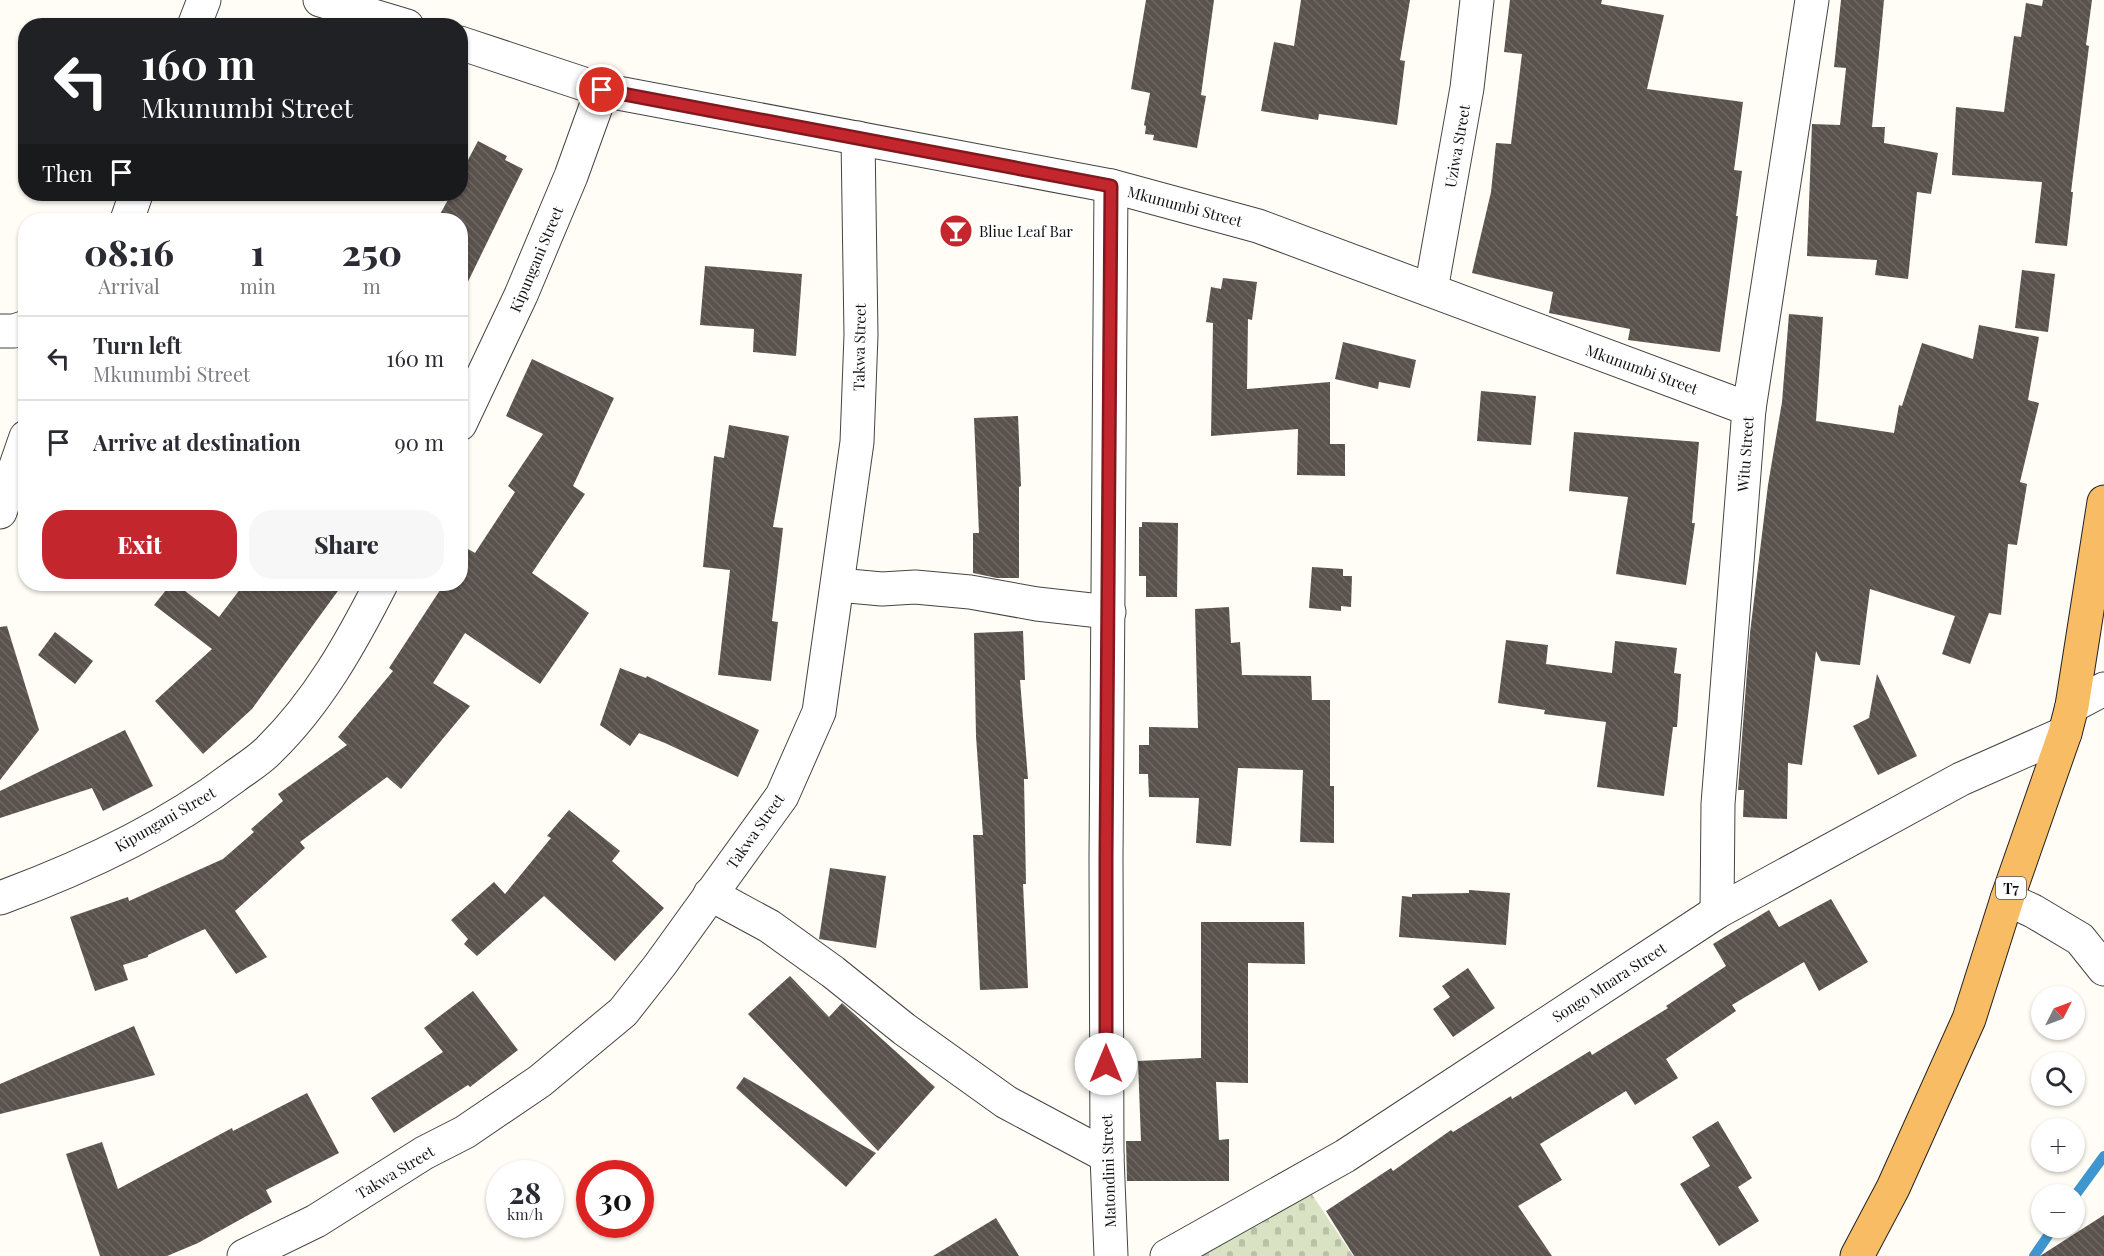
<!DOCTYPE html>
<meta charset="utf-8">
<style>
body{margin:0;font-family:"Playfair Display",serif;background:#f7f7f7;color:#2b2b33;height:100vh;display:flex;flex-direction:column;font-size:22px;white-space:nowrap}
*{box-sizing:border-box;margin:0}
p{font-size:20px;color:#7c7c81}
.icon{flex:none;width:33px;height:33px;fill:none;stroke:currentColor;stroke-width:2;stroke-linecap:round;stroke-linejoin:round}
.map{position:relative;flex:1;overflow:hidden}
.side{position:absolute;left:18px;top:213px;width:450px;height:378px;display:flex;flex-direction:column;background:#fff;border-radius:24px;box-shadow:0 2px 4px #0004}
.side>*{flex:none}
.guide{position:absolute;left:18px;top:18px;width:450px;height:183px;border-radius:24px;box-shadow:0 2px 4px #0004;background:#202124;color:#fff;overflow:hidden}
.needle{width:39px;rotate:48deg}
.buttons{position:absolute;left:2031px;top:986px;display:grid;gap:12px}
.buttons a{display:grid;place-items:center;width:54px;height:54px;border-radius:50%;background:#fff;box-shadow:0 2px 4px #0004;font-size:30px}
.speed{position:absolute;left:486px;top:1160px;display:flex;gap:12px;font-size:30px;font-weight:700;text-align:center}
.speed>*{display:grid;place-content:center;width:78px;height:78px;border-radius:50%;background:#fff;box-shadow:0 2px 4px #0004;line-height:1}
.speed small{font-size:15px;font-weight:400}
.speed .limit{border:9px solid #d22;background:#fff;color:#111}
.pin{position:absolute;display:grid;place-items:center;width:51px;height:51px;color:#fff;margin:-26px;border:3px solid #fff;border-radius:50%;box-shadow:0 2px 6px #0007}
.me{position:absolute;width:66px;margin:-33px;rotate:0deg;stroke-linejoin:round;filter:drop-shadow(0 0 4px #0008)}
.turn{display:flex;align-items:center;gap:21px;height:126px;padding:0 24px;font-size:27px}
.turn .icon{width:78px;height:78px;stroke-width:2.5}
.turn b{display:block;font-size:42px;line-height:51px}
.then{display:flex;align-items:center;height:57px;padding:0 24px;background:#0003;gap:12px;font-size:22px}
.eta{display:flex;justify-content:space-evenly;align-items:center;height:102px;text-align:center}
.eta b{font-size:36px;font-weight:800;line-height:42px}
.primary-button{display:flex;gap:12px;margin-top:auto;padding:12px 24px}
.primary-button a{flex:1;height:69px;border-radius:24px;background:#c4262e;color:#fff;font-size:24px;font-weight:800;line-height:69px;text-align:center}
.primary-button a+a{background:#f7f7f7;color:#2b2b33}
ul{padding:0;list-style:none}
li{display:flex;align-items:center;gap:18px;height:84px;padding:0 24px;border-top:2px solid #e1e1e2}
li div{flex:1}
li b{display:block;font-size:22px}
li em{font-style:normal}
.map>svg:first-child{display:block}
.cemetery{fill:url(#cemetery-stones)}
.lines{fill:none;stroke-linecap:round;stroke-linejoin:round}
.stream{stroke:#3f96cf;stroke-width:10}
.building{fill:url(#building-back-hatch)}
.minor-casing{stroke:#444;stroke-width:35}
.trunk-casing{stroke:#222;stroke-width:35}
.minor{stroke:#fff;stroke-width:33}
.trunk{stroke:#f7bc64;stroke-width:33}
.route-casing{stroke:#7f191e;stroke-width:15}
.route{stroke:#c4262e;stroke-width:10}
.labels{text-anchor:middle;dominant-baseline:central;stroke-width:6;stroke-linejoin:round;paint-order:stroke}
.shield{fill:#fff;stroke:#585858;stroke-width:1.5}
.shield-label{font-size:14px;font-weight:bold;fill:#111}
.street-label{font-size:15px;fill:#111;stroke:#fff}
.poi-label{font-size:15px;fill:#111;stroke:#fff;text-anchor:start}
</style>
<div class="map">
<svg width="2104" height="1256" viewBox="0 0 2104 1256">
<defs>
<pattern id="cemetery-stones" width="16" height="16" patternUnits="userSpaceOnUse" patternTransform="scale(1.5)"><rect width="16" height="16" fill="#d9e3c4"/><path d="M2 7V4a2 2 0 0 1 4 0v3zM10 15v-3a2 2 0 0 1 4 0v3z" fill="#b9c2a7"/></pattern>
<pattern id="building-back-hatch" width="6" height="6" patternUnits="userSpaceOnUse" patternTransform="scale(1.5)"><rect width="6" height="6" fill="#5a524d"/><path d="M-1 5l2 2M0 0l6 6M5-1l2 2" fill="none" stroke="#6d6662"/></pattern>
</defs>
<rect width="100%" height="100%" fill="#fffdf5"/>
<polygon class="cemetery" points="1303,1181 1353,1256 1191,1256"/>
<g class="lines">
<g class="stream">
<polyline points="2074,1197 2104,1156"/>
<polyline points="2034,1256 2054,1227"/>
</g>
</g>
<g class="building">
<polygon points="1146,0 1214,0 1201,95 1206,96 1197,148 1153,140 1154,135 1145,134 1146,126 1144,125 1150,93 1131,89"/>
<polygon points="1301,0 1410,0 1400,60 1405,61 1397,125 1319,114 1318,120 1261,111 1274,42 1294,46"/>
<polygon points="1510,0 1602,0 1601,4 1664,15 1647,89 1743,102 1734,170 1742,171 1736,216 1738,216 1720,352 1628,340 1630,329 1549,313 1553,292 1472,273 1491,192 1496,143 1511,144 1522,54 1504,52"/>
<polygon points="1841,0 1884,0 1872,127 1885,127 1884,143 1938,153 1931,194 1917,192 1908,279 1875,275 1877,260 1807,256 1812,124 1840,125 1846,68 1834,67"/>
<polygon points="2043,0 2092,0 2086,45 2089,46 2071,192 2073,192 2067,246 2035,243 2042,182 1952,175 1956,107 2004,112 2014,36 2021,37 2026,3 2042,6"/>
<polygon points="478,141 507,156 505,160 523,169 460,298 460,220 437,220 451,194 460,194 460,175"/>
<polygon points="705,266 802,274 796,356 753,352 754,329 700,325"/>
<polygon points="2022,270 2055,274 2048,332 2015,328"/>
<polygon points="1223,278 1257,282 1252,320 1248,319 1247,389 1330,382 1330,444 1345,444 1345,476 1297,475 1298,429 1211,436 1213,323 1206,322 1211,287 1221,289"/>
<polygon points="1789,314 1823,317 1816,421 1894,433 1899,405 1902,406 1922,343 1973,359 1979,325 2039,337 2028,400 2039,403 2020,482 2027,484 2017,545 2008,544 2001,615 1989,613 1970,664 1942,654 1955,616 1870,589 1860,665 1821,661 1816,651 1802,765 1788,763 1787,819 1743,817 1744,790 1738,790 1750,633 1768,485 1782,402"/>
<polygon points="1343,342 1416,360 1410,388 1379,382 1378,389 1335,379"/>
<polygon points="532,359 614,398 573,486 585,494 532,573 589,613 540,684 465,633 433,683 470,706 401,789 387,777 300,842 305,848 235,911 267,957 236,974 205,929 148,955 148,957 123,965 128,980 95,991 70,917 128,897 129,901 223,859 254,832 251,829 283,801 278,794 347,745 338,737 393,671 389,668 444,584 460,584 460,561 468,549 475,553 515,492 508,486 543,434 506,416"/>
<polygon points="1481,391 1536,396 1531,445 1477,441"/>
<polygon points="1018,416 1021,486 1019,487 1019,578 997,578 973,573 973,533 979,533 974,418"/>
<polygon points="729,425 789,436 773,527 783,528 772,621 778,622 771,681 718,675 730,570 703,567 714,456 724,458"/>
<polygon points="1574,432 1699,442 1692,523 1695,523 1686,585 1616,574 1628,497 1569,491"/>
<polygon points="1142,522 1178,523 1177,597 1146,597 1146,576 1139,576 1139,527 1142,527"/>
<polygon points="1312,567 1343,569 1343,576 1352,576 1351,607 1341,606 1341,611 1309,608"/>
<polygon points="171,584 176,584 219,617 244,584 343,584 252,709 203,754 155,701 212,649 154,605"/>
<polygon points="1229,607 1231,643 1240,642 1242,675 1311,676 1312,700 1330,700 1330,786 1334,786 1334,843 1300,842 1303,770 1238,768 1231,846 1196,843 1199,798 1149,797 1148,774 1139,774 1139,745 1149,745 1149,727 1198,728 1195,609"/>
<polygon points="7,626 39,730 0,780 0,627"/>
<polygon points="1023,631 1025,680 1020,680 1028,779 1024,779 1026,884 1023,884 1028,988 980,990 973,835 983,835 976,736 974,633"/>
<polygon points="55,632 93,661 75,684 38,655"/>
<polygon points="1506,640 1548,645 1546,664 1612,673 1615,641 1677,648 1674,673 1681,674 1677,727 1673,727 1664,796 1597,787 1606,722 1544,714 1545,710 1498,703"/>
<polygon points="620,668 646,678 647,676 759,730 738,777 665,743 639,733 630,746 600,725"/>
<polygon points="1877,674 1917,756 1878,775 1853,726 1869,718"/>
<polygon points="125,730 153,786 103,811 92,788 0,818 0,791"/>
<polygon points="569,810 620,851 612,861 664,908 615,961 544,896 477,956 464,944 468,939 451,920 494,882 505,894 551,838 547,836"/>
<polygon points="830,868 886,876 876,948 819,939"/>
<polygon points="1469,890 1510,893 1506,945 1399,937 1402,896 1412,897 1412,894 1469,893"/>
<polygon points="1831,899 1868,962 1819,991 1804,962 1732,1005 1736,1011 1666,1059 1678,1078 1635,1105 1626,1091 1540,1144 1562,1180 1518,1206 1552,1256 1354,1256 1326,1211 1391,1168 1393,1171 1451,1130 1453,1132 1511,1096 1512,1099 1590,1051 1592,1055 1668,1008 1666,1006 1726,966 1713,944 1769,910 1779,927"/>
<polygon points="1201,922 1304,922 1305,964 1248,963 1248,1083 1216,1082 1219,1140 1229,1139 1229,1181 1127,1181 1126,1141 1141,1141 1138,1061 1201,1058"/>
<polygon points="1468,968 1495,1008 1453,1037 1433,1009 1450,997 1442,986"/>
<polygon points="790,976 829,1017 842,1003 935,1087 878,1151 748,1014"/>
<polygon points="473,991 518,1050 470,1087 468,1085 394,1133 371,1098 443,1052 424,1028"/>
<polygon points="134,1026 155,1075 0,1114 0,1084"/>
<polygon points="744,1077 876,1153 846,1187 736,1088"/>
<polygon points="307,1093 339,1153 266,1190 272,1202 198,1243 167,1256 100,1256 66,1154 102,1142 118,1189 232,1128 233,1131"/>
<polygon points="1718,1121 1752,1178 1738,1187 1759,1221 1719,1246 1680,1184 1710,1166 1692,1137"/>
<polygon points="2104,1215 2104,1256 2040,1256"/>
<polygon points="996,1218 1019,1256 933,1256"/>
</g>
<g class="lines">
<g class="minor-casing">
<g id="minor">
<polyline points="320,0 407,26"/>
<polyline points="194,26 204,0"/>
<polyline points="460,43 602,90 1111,186 1258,226 1749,409"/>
<polyline points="1111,186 1106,858 1107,1156 1111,1256"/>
<polyline points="127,220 136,194"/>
<polyline points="1431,290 1467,88 1477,0"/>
<polyline points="0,331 14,331 26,327"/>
<polyline points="460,424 521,295 571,176 602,90"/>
<polyline points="0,512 26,437"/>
<polyline points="838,585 882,589 915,587 970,592 1037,604 1109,612"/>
<polyline points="2072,706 2104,689"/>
<polyline points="710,894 769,926 833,972 904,1029 1006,1102 1107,1156"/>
<path d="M0 898C82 868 165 829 234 777 246 768 260 760 270 749 318 702 351 643 381 584"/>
<polyline points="2007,899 2033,911 2080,939 2104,969"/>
<polyline points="1717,912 1718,804 1749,409 1812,0"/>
<polyline points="244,1256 316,1221 424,1153 465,1132 540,1081 623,1012 660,965 782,796 819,712 857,442 861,335 858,138"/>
<polyline points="1167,1256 1345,1156 1717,912 1961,779 2065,733"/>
</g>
</g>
<g class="trunk-casing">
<polyline id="trunk" points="1857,1256 1893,1188 1969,1019 2007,899 2065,733 2072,706 2104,502"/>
</g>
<use href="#minor" class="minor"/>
<use href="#trunk" class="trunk"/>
</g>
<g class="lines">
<g class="route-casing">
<polyline id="route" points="602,90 1111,186 1106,858 1106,1064"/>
</g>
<use href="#route" class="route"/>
</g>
<defs>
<g id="bar-disc" transform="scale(1.725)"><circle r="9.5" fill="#c4262e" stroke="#fff"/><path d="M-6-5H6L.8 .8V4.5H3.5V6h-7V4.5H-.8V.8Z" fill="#fff"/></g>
</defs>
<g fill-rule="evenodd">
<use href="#bar-disc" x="956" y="231"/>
</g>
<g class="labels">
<rect class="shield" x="1996" y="877" width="30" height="22" rx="4.5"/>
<g class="shield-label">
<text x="2011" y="888">T7</text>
</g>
<g class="street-label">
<text transform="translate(1457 146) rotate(-80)">Uziwa Street</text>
<text transform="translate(1185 206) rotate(15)">Mkunumbi Street</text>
<text transform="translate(536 259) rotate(-67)">Kipungani Street</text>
<text transform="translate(859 347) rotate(-89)">Takwa Street</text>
<text transform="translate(1642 369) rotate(20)">Mkunumbi Street</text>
<text transform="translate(1745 454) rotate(-86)">Witu Street</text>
<text transform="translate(165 819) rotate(-30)">Kipungani Street</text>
<text transform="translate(755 831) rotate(-55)">Takwa Street</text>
<text transform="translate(1609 982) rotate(-33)">Songo Mnara Street</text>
<text transform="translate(1108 1171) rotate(-92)">Matondini Street</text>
<text transform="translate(395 1172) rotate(-31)">Takwa Street</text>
</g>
<g class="poi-label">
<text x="979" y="231">Bliue Leaf Bar</text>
</g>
</g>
</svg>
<div class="buttons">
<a><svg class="needle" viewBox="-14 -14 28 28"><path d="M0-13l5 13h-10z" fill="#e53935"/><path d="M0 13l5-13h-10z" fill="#7c7c81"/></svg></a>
<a><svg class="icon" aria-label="search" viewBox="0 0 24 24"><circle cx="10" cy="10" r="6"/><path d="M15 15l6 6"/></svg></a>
<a>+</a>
<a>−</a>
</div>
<div class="speed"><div>28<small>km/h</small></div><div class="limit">30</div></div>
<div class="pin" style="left:602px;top:90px;background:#d93025"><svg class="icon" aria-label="arrive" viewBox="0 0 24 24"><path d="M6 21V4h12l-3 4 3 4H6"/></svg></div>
<svg class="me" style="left:1106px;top:1064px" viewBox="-20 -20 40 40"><circle r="19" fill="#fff"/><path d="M0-13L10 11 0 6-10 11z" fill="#c4262e"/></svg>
<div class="guide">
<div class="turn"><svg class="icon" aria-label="left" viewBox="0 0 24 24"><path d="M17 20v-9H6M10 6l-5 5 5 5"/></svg><div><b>160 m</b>Mkunumbi Street</div></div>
<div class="then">Then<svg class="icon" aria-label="arrive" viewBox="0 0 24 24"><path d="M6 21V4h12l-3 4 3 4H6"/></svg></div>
</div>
<section class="side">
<div class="eta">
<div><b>08:16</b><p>Arrival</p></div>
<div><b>1</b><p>min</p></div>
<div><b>250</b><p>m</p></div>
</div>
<ul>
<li><svg class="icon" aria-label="left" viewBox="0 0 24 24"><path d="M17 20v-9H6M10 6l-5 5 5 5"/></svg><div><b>Turn left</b><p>Mkunumbi Street</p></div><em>160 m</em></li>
<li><svg class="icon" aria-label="arrive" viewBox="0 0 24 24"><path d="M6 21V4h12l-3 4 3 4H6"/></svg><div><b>Arrive at destination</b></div><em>90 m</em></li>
</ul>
<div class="primary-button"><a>Exit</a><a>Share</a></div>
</section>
</div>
